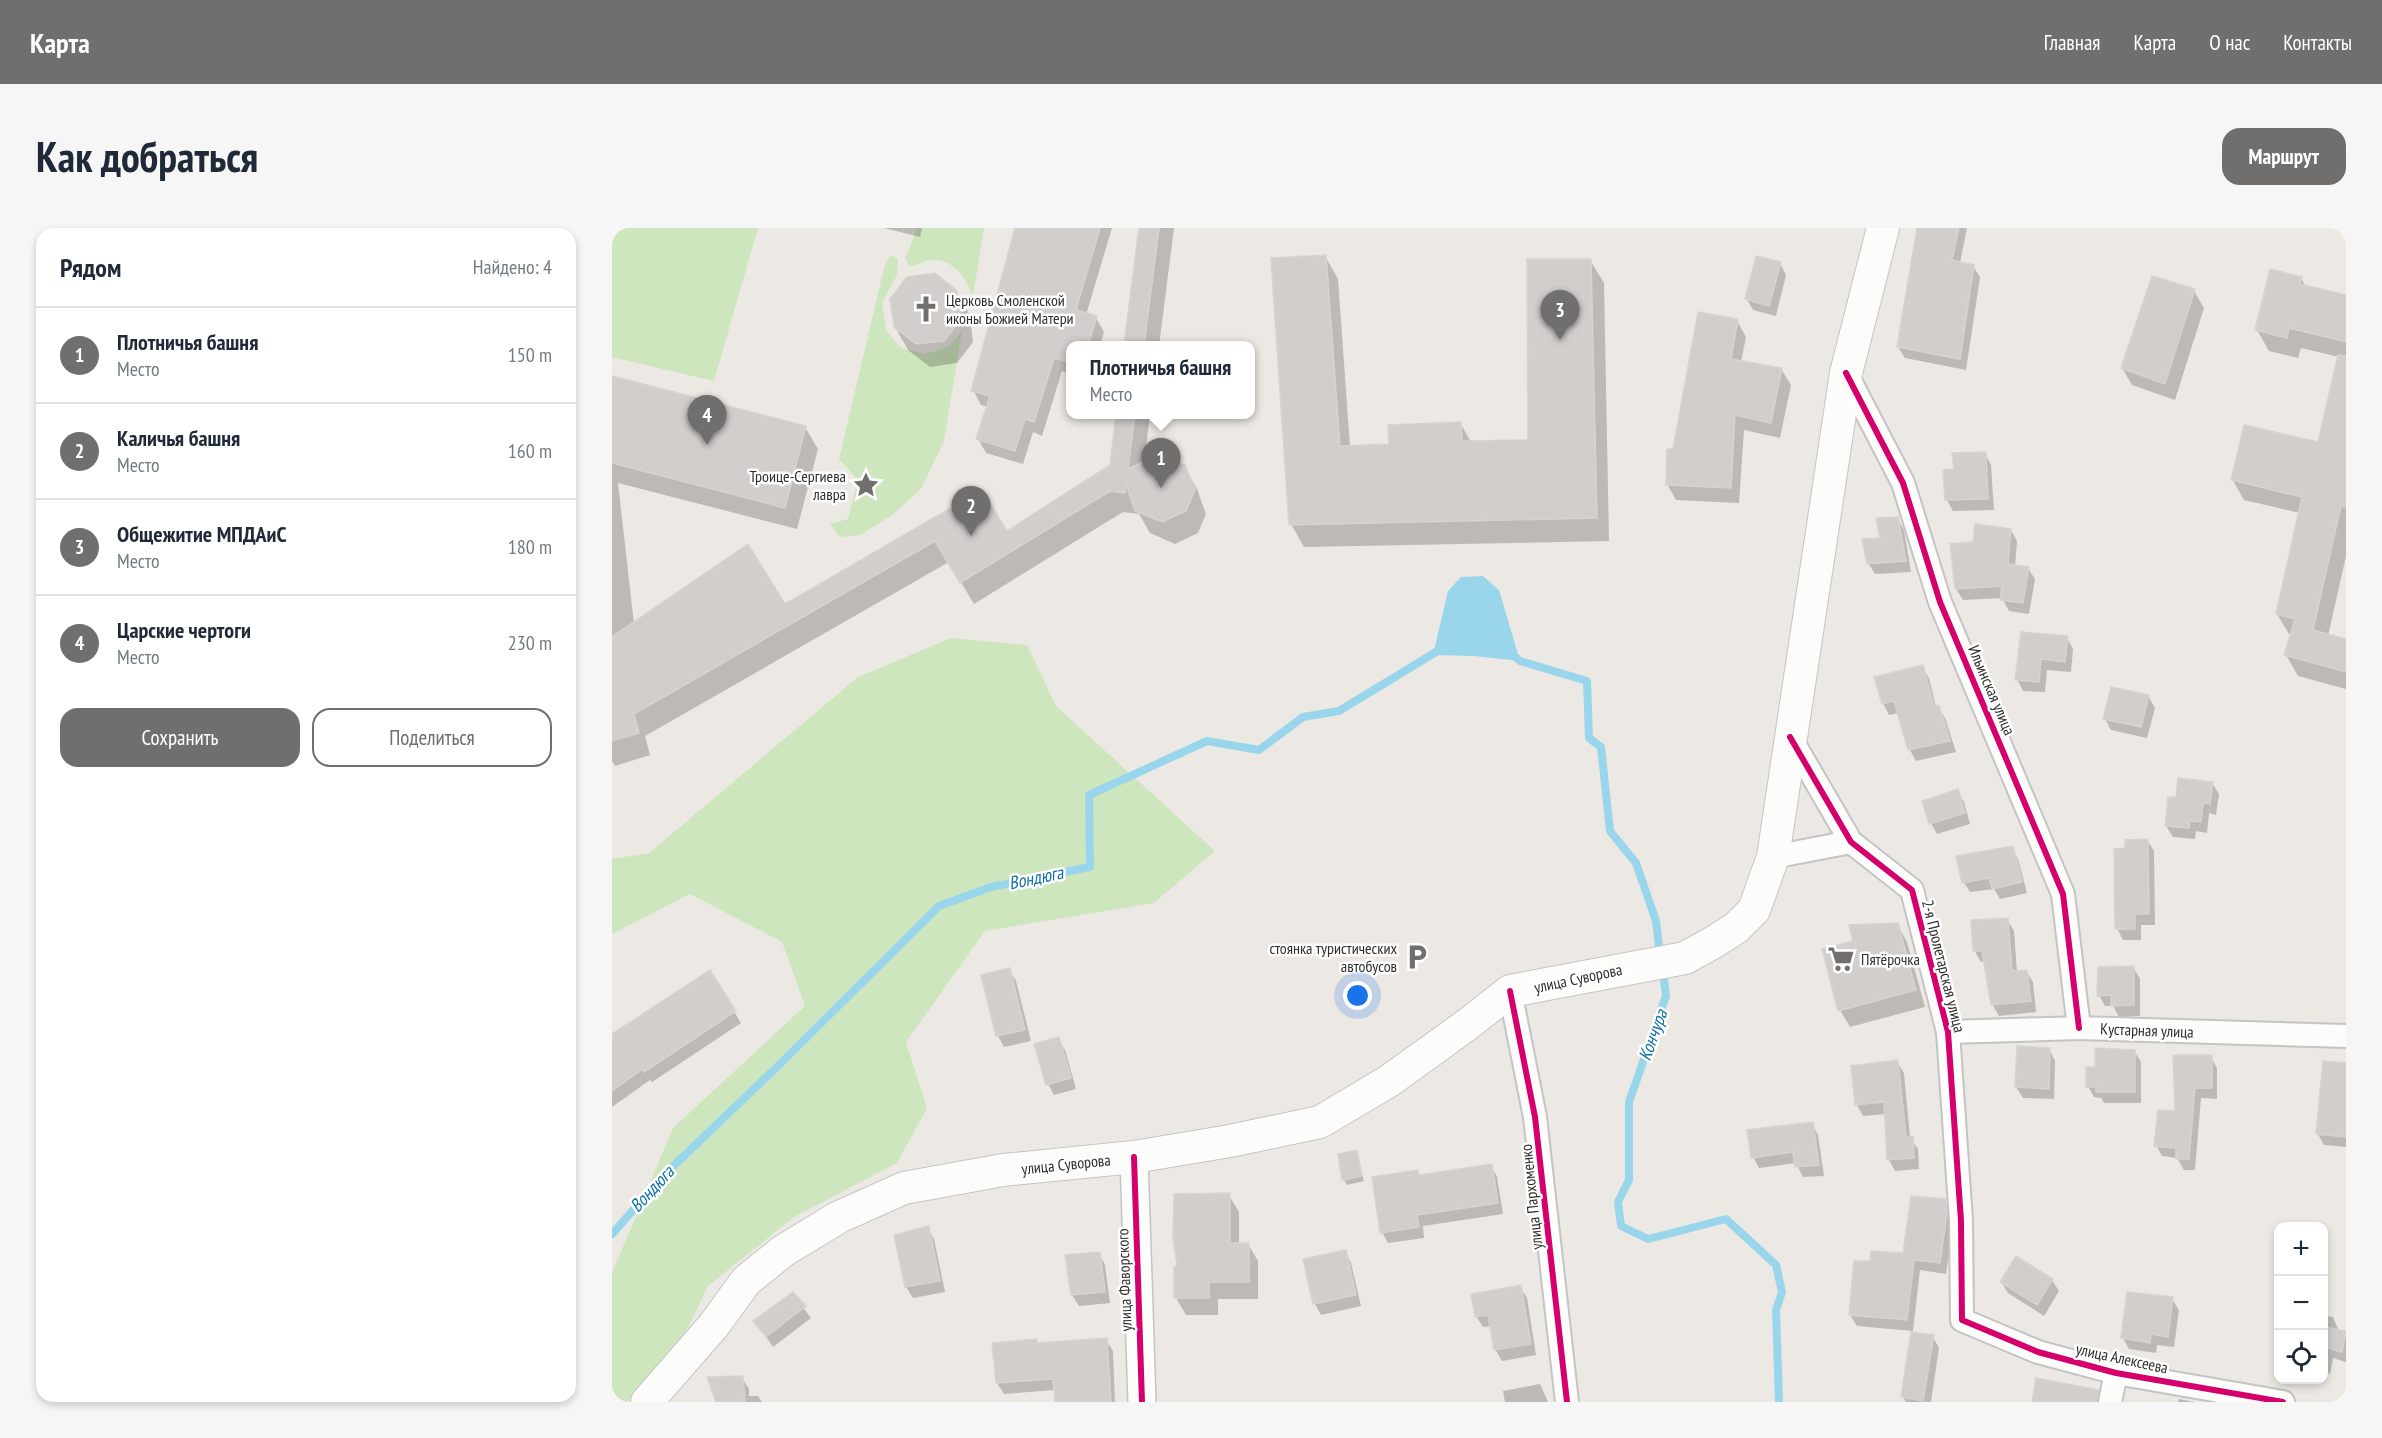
<!DOCTYPE html>
<html lang="ru">
<meta charset="utf-8">
<style>
:root{--surface:#fff;--page:#f6f6f7;--text:#1f2937;--muted:#747a83;--line:#e0e1e3;--accent:#706f6e}
body{margin:0;font-family:"PT Sans Narrow",sans-serif;background:var(--page);color:var(--text)}
.controls{position:absolute;right:18px;bottom:18px;display:grid;overflow:hidden;border-radius:12px;box-shadow:0 3px 9px #0003}
.controls button{width:54px;height:54px;display:grid;place-items:center;padding:0;border:0;border-bottom:2px solid var(--line);background:var(--surface);color:var(--text);font:30px sans-serif}
.you{position:absolute;left:746px;top:768px;width:21px;height:21px;margin:-15px;border:4px solid #fff;border-radius:50%;background:#1a73e8;box-shadow:0 0 0 9px #1a73e833}
.badge{display:grid;place-items:center;width:39px;height:39px;border-radius:50%;background:var(--accent);color:#fff;font-size:20px;font-weight:700}
.pin{position:absolute;translate:-50% -50px;filter:drop-shadow(0 2px 3px #0008)}
.pin::after{content:'';position:absolute;top:32px;width:21px;height:18px;background:inherit;clip-path:polygon(0 0,100% 0,50% 100%)}
.popup{position:absolute;left:454px;top:113px;width:189px;height:78px;box-sizing:border-box;display:grid;place-content:center;border-radius:12px;background:var(--surface);filter:drop-shadow(0 2px 4px #0005);font-size:20px;white-space:nowrap;color:var(--muted)}
.popup b{font-size:22px;color:var(--text)}
.popup::after{content:'';position:absolute;left:50%;top:100%;margin-left:-12px;border:12px solid transparent;border-top-color:var(--surface)}
.list{margin:0;padding:0;list-style:none}
h2{display:flex;justify-content:space-between;align-items:center;height:78px;margin:0;padding:0 24px;font-size:26px}
h2 small{font-size:20px;font-weight:400;color:var(--muted)}
.list li{display:grid;grid-template-columns:39px 1fr auto;gap:18px;align-items:center;box-sizing:border-box;height:96px;padding:0 24px;border-top:2px solid var(--line)}
.list b{display:block;font-size:22px;white-space:nowrap}
.list p{margin:0;font-size:20px;white-space:nowrap;color:var(--muted)}
.list em{font-size:20px;font-style:normal;color:var(--muted)}
.actions{display:flex;gap:12px;padding:18px 24px}
.actions a{flex:1;padding:14px 0;border:2px solid var(--accent);border-radius:18px;text-align:center;font-size:21px;color:var(--accent)}
.actions .main{background:var(--accent);color:#fff}
.icon{flex:none;width:33px;height:33px;fill:none;stroke:currentColor;stroke-width:2;stroke-linecap:round;stroke-linejoin:round}
.map{position:relative;flex:none;width:1734px;height:1174px;overflow:hidden;border-radius:18px}
header{display:flex;align-items:center;gap:36px;box-sizing:border-box;height:84px;padding:0 30px;background:var(--accent);color:#fff}
header strong{font-size:28px}
nav{display:flex;gap:33px;margin-inline-start:auto;font-size:21px}
.intro{display:flex;align-items:center;justify-content:space-between;box-sizing:border-box;height:144px;padding:0 36px}
h1{margin:0;font-size:42px}
.button{padding:15px 27px;border-radius:18px;background:var(--accent);color:#fff;font-size:21px;font-weight:700}
main{display:flex;gap:36px;padding:0 36px}
aside{flex:1;background:var(--surface);border-radius:18px;box-shadow:0 3px 9px #0003}
.map>svg:first-child{display:block}
.green{fill:#cee6be}
.water{fill:#99d6ec}
.shadow{fill:#0003}
.lines{fill:none;stroke-linecap:round;stroke-linejoin:round}
.stream{stroke:#99d6ec;stroke-width:8}
.building{fill:#d1cecb;stroke:#d7d4d0;stroke-width:1.5}
.minor-casing{stroke:#c5c4c5;stroke-width:26}
.tertiary-casing{stroke:#c5c4c5;stroke-width:30}
.secondary-casing{stroke:#c5c4c5;stroke-width:34}
.minor{stroke:#fcfcfb;stroke-width:22}
.tertiary{stroke:#fcfcfb;stroke-width:27}
.secondary{stroke:#fcfcfb;stroke-width:32}
.cycleway-casing{stroke:#fff;stroke-width:10}
.cycleway{stroke:#d6006c;stroke-width:6}
.labels{text-anchor:middle;stroke-width:5;stroke-linejoin:round;paint-order:stroke}
.poi-label{font-size:16px;fill:#2e2e2e;stroke:#fff;text-anchor:start}
.street-label{font-size:16px;fill:#2e2e2e;stroke:#fff}
.water-label{font-size:18px;font-style:italic;fill:#0d6fa3;stroke:#fff}
</style>
<header>
<strong>Карта</strong>
<nav><a>Главная</a><a>Карта</a><a>О нас</a><a>Контакты</a></nav>
</header>
<div class="intro"><h1>Как добраться</h1><a class="button">Маршрут</a></div>
<main>
<aside>
<h2>Рядом<small>Найдено: 4</small></h2>
<ul class="list">
<li><span class="badge">1</span><div><b>Плотничья башня</b><p>Место</p></div><em>150 m</em></li>
<li><span class="badge">2</span><div><b>Каличья башня</b><p>Место</p></div><em>160 m</em></li>
<li><span class="badge">3</span><div><b>Общежитие МПДАиС</b><p>Место</p></div><em>180 m</em></li>
<li><span class="badge">4</span><div><b>Царские чертоги</b><p>Место</p></div><em>230 m</em></li>
</ul>
<div class="actions"><a class="main">Сохранить</a><a>Поделиться</a></div>
</aside>
<div class="map">
<svg width="1734" height="1174" viewBox="0 0 1734 1174">
<rect width="100%" height="100%" fill="#ece8e4"/>
<g class="green">
<polygon points="0,0 146,0 102,153 0,129"/>
<path d="M305,0H372L361,68C353,50 343,32 321,32C314,32 305,37 298,39L293,31Z"/>
<polygon points="278,27 286,31 285,47 270,75 274,102 289,120 312,126 337,119 350,103 332,213 309,261 280,287 248,307 227,309 218,296 236,291 246,252 227,231 272,40"/>
<polygon points="339,410 415,417 444,478 603,623 542,675 373,703 294,814 315,880 285,935 182,989 96,1058 77,1098 39,1153 15,1174 0,1174 0,1045 61,900 193,778 170,714 78,666 0,706 0,631 37,625 246,449"/>
</g>
<polygon class="water" points="871,348 887,362 908,433 862,428 821,427 836,363 849,349"/>
<g class="shadow">
<polygon points="272,0 310,0 308,9"/>
<polygon points="405,0 500,0 474,87 484,90 492,104 488,118 459,118 459,146 450,143 430,208 421,204 411,236 374,225 366,211 376,179 369,177 361,162"/>
<polygon points="528,0 562,0 547,118 514,118"/>
<polygon points="1308,0 1355,0 1348,35 1361,38 1368,49 1354,142 1293,130 1286,119"/>
<polygon points="713,28 726,51 738,219 778,218 848,195 859,214 918,213 978,32 992,55 997,313 692,319 679,296"/>
<polygon points="1168,35 1174,47 1164,88 1141,82 1134,70"/>
<polygon points="1689,50 1694,59 1734,69 1734,328 1716,408 1734,413 1734,461 1686,448 1674,427 1680,407 1677,406 1665,386 1688,285 1632,272 1620,251 1707,216 1727,129 1689,120 1686,130 1657,123 1645,102"/>
<polygon points="1582,63 1592,80 1563,172 1520,157 1510,140"/>
<polygon points="344,64 358,87 361,114 345,135 318,139 296,122 283,99"/>
<polygon points="1125,93 1134,109 1129,134 1169,141 1179,157 1168,210 1132,202 1127,275 1064,272 1055,256 1062,223"/>
<polygon points="0,149 193,199 206,221 185,301 6,255 22,396 172,378 370,264 394,305 500,238 506,186 538,186 532,236 572,238 585,261 594,286 586,305 563,316 538,305 527,286 511,284 362,376 337,334 33,508 38,527 3,538 0,533"/>
<polygon points="1373,225 1379,237 1382,282 1341,283 1335,272 1344,242"/>
<polygon points="1285,290 1292,302 1299,344 1263,346 1256,335 1270,311"/>
<polygon points="1399,302 1405,313 1403,339 1416,340 1423,351 1417,386 1397,383 1390,370 1351,372 1344,361 1362,315"/>
<polygon points="1410,405 1455,410 1461,421 1459,444 1435,442 1433,464 1411,463 1405,451"/>
<polygon points="1310,439 1317,450 1324,479 1326,479 1333,490 1344,524 1304,533 1298,522 1287,485 1277,487 1271,475"/>
<polygon points="1536,468 1543,480 1535,510 1499,502 1493,491"/>
<polygon points="1600,555 1607,566 1604,587 1597,585 1595,605 1584,603 1583,611 1561,609 1554,598 1565,571"/>
<polygon points="1345,563 1352,574 1358,596 1325,606 1319,595"/>
<polygon points="1535,612 1542,623 1543,697 1529,697 1529,712 1511,712 1505,700 1515,622"/>
<polygon points="1400,620 1406,631 1415,665 1388,671 1382,661 1358,664 1351,653"/>
<polygon points="1395,691 1402,703 1405,744 1414,743 1421,754 1424,784 1387,788 1380,776 1373,733 1369,734 1362,722"/>
<polygon points="1285,696 1295,714 1313,779 1238,799 1228,782"/>
<polygon points="1521,739 1528,751 1528,788 1507,789 1501,778 1493,778 1487,767"/>
<polygon points="397,742 404,753 419,813 392,819 386,808"/>
<polygon points="98,744 129,795 40,854 38,852 0,879 0,808"/>
<polygon points="446,811 453,822 464,861 442,867 436,856"/>
<polygon points="1437,821 1443,833 1442,871 1411,870 1404,859"/>
<polygon points="1522,823 1529,834 1529,875 1492,875 1489,870 1482,869 1476,858 1484,841"/>
<polygon points="1599,829 1605,840 1605,871 1589,870 1583,942 1572,942 1565,930 1550,928 1544,917"/>
<polygon points="1285,834 1292,845 1298,910 1306,921 1307,941 1283,943 1277,932 1274,886 1251,888 1245,877"/>
<polygon points="1734,837 1734,919 1712,917 1706,906"/>
<polygon points="1200,895 1206,907 1212,948 1191,949 1184,935 1147,940 1141,929"/>
<polygon points="744,924 752,953 735,957 732,952"/>
<polygon points="879,937 885,949 891,986 811,998 812,1010 776,1015 770,1004 808,949"/>
<polygon points="617,967 627,984 627,1016 636,1016 646,1033 646,1071 606,1071 606,1087 574,1087 564,1070 566,1040"/>
<polygon points="1333,973 1340,984 1341,997 1334,1046 1308,1042 1301,1103 1245,1098 1238,1087 1259,1035 1292,1027"/>
<polygon points="316,1000 322,1011 333,1064 301,1070 294,1059 284,1008"/>
<polygon points="733,1024 739,1035 749,1078 709,1087 703,1076"/>
<polygon points="487,1025 493,1037 498,1075 467,1078 460,1067"/>
<polygon points="1440,1052 1447,1063 1432,1088 1396,1065 1389,1054"/>
<polygon points="908,1059 915,1070 924,1127 890,1133 883,1121 879,1098 871,1099 864,1088"/>
<polygon points="181,1066 199,1090 161,1119 143,1093"/>
<polygon points="1560,1071 1567,1082 1562,1119 1545,1117 1544,1125 1517,1121 1511,1110"/>
<polygon points="1712,1088 1721,1089 1727,1103 1734,1105 1734,1134 1721,1130 1718,1146 1712,1144"/>
<polygon points="1321,1109 1327,1120 1319,1174 1294,1174 1290,1168"/>
<polygon points="494,1112 501,1123 503,1174 444,1174 443,1162 392,1166 385,1155 424,1113 426,1116"/>
<polygon points="130,1150 137,1161 137,1168 146,1168 150,1174 105,1174"/>
<polygon points="928,1156 936,1174 893,1174 891,1163"/>
<polygon points="1567,1171 1583,1174 1566,1174"/>
</g>
<g class="lines">
<g class="stream">
<polyline points="901,427 908,433 975,453 977,510 989,519 998,603 1024,635 1044,693 1048,727"/>
<polyline points="1051,742 1054,768 1017,874 1017,952 1006,974 1009,998 1036,1011 1114,991 1164,1037 1170,1064 1164,1082 1167,1174"/>
<polyline points="0,1006 51,948 168,836 327,678 379,659 478,639 477,567 595,513 647,522 691,489 727,483 829,421"/>
</g>
</g>
<g class="building">
<polygon points="403,0 488,0 464,82 485,88 476,117 459,117 459,135 442,130 422,194 413,191 403,223 364,211 378,168 359,163"/>
<polygon points="527,0 547,0 532,117 512,117"/>
<polygon points="1305,0 1347,0 1340,32 1362,37 1348,131 1285,119"/>
<polygon points="714,27 728,218 777,216 776,197 849,194 850,213 916,212 915,31 979,31 985,290 677,297 659,30"/>
<polygon points="1144,28 1169,34 1157,78 1133,71"/>
<polygon points="1658,41 1690,49 1688,56 1734,67 1734,114 1677,100 1675,110 1643,102"/>
<polygon points="323,45 345,63 349,91 332,113 304,116 282,99 278,71 295,49"/>
<polygon points="1540,48 1583,61 1553,156 1509,140"/>
<polygon points="1086,84 1126,91 1119,131 1170,140 1159,195 1123,187 1119,260 1054,257 1055,221 1061,221"/>
<polygon points="1726,127 1734,128 1734,279 1729,278 1701,402 1734,411 1734,444 1672,427 1683,391 1664,386 1690,269 1619,252 1632,197 1706,214"/>
<polygon points="0,148 194,198 173,280 0,235"/>
<polygon points="504,186 523,186 516,241 548,226 573,237 583,262 574,283 550,294 523,283 514,256 513,265 498,263 348,355 323,313 22,486 27,505 0,513 0,409 136,316 173,376 370,262 395,303 498,237"/>
<polygon points="1374,224 1376,271 1333,272 1331,242 1342,241 1340,225"/>
<polygon points="1286,289 1294,333 1255,336 1250,311 1268,310 1264,290"/>
<polygon points="1363,296 1399,301 1396,336 1417,339 1411,375 1388,372 1390,358 1343,361 1338,316 1361,314"/>
<polygon points="1409,404 1456,408 1453,434 1429,431 1427,454 1403,452"/>
<polygon points="1311,437 1322,478 1327,477 1338,513 1296,522 1282,473 1270,476 1262,449"/>
<polygon points="1499,459 1537,467 1529,499 1491,491"/>
<polygon points="1566,550 1601,554 1598,576 1591,575 1589,594 1578,593 1577,600 1553,598 1556,569 1564,569"/>
<polygon points="1346,561 1353,585 1317,596 1310,573"/>
<polygon points="1536,611 1537,686 1523,686 1523,701 1503,701 1502,621 1513,620 1513,612"/>
<polygon points="1401,618 1410,654 1380,661 1377,650 1350,655 1344,628"/>
<polygon points="1396,690 1400,743 1415,742 1419,773 1379,777 1370,723 1361,723 1359,692"/>
<polygon points="1286,695 1304,762 1226,783 1210,721 1241,713 1237,697"/>
<polygon points="1522,738 1522,777 1499,778 1499,767 1485,768 1486,739"/>
<polygon points="398,740 413,802 384,808 369,747"/>
<polygon points="98,742 124,783 32,844 31,841 0,863 0,806"/>
<polygon points="447,809 459,850 434,857 422,816"/>
<polygon points="1405,818 1438,820 1437,861 1403,859"/>
<polygon points="1483,820 1523,822 1523,864 1484,864 1484,859 1474,859 1474,839 1483,839"/>
<polygon points="1561,827 1600,827 1600,860 1583,860 1577,931 1564,931 1564,920 1542,918 1546,882 1563,883"/>
<polygon points="1286,832 1294,909 1301,908 1302,930 1275,932 1272,874 1243,877 1239,838"/>
<polygon points="1711,833 1734,835 1734,909 1704,906"/>
<polygon points="1201,894 1207,937 1183,939 1181,924 1139,930 1135,902"/>
<polygon points="745,922 750,948 730,952 726,926"/>
<polygon points="880,936 886,975 805,987 807,999 768,1005 760,949 806,942 807,947"/>
<polygon points="618,965 618,1015 637,1015 637,1054 597,1054 597,1070 562,1070 562,1039 565,1038 561,1010 562,966"/>
<polygon points="1299,968 1334,971 1335,985 1328,1035 1302,1032 1295,1092 1237,1087 1242,1033 1258,1033 1259,1023 1291,1025"/>
<polygon points="317,998 328,1053 293,1059 282,1007"/>
<polygon points="734,1022 744,1067 701,1076 691,1031"/>
<polygon points="488,1024 493,1064 459,1067 453,1027"/>
<polygon points="1404,1028 1441,1051 1425,1077 1388,1054"/>
<polygon points="909,1057 919,1116 882,1122 876,1087 863,1089 859,1066"/>
<polygon points="181,1064 194,1078 154,1109 141,1093"/>
<polygon points="1515,1064 1561,1069 1556,1109 1539,1106 1538,1115 1509,1110"/>
<polygon points="1712,1099 1734,1103 1730,1124 1712,1119"/>
<polygon points="1299,1104 1322,1107 1311,1173 1289,1169"/>
<polygon points="495,1110 499,1174 443,1174 441,1151 384,1155 380,1115 425,1111 425,1115"/>
<polygon points="131,1148 133,1174 104,1174 95,1149"/>
<polygon points="1424,1150 1487,1162 1485,1174 1420,1174"/>
</g>
<g class="lines">
<g class="minor-casing">
<g id="minor">
<polyline points="1234,145 1291,255 1328,374 1451,666 1467,800"/>
<polyline points="1178,509 1239,614 1300,662 1336,804 1349,993 1350,1092 1426,1124 1504,1145 1671,1174"/>
<polyline points="1161,629 1239,614"/>
<polyline points="898,763 923,889 955,1174"/>
<polyline points="1336,804 1467,800 1734,808"/>
<polyline points="1498,1174 1504,1145"/>
</g>
</g>
<g class="tertiary-casing">
<polyline id="tertiary" points="522,929 530,1174"/>
</g>
<g class="secondary-casing">
<polyline id="secondary" points="35,1174 102,1097 134,1053 171,1023 227,989 292,960 391,942 522,929 618,913 708,894 777,853 856,796 898,763 1073,730 1102,714 1124,700 1142,682 1161,629 1234,145 1271,0"/>
</g>
<use href="#minor" class="minor"/>
<use href="#tertiary" class="tertiary"/>
<use href="#secondary" class="secondary"/>
<g class="cycleway-casing">
<g id="cycleway">
<polyline points="1234,145 1291,255 1328,374 1451,666 1467,800"/>
<polyline points="1178,509 1239,614 1300,662 1336,804 1349,993 1350,1092 1426,1124 1504,1145 1671,1174"/>
<polyline points="898,763 923,889 955,1174"/>
<polyline points="522,929 530,1174"/>
</g>
</g>
<use href="#cycleway" class="cycleway"/>
</g>
<defs>
<g id="church-bare" transform="scale(2.07)"><path d="M-1.2-6h2.4v3.5h3.3v2.4h-3.3V6h-2.4V-.1h-3.3v-2.4h3.3Z" fill="#706f6e" stroke="#fff" stroke-width="2.5" paint-order="stroke"/></g>
<g id="sight-bare" transform="scale(2.07)"><path d="M0-6L1.8-2.2L6-1.7L2.9 1.2L3.7 5.4L0 3.3L-3.7 5.4L-2.9 1.2L-6-1.7L-1.8-2.2Z" fill="#706f6e" stroke="#fff" stroke-width="2.5" paint-order="stroke"/></g>
<g id="parking-bare" transform="scale(2.07)"><path d="M-3.5-5.5H1a3.5 3.5 0 0 1 0 7H-1V5.5H-3.5ZM-1-3.4V-.6H.8a1.4 1.4 0 0 0 0-2.8Z" fill="#706f6e" stroke="#fff" stroke-width="2.5" paint-order="stroke"/></g>
<g id="supermarket-bare" transform="scale(2.07)"><path d="M-6-5.5h2.5l.6 2H6L4.5 2H-2.5L-4.4-4H-6ZM-1.5 3.2a1.3 1.3 0 1 0 .1 0ZM3 3.2a1.3 1.3 0 1 0 .1 0Z" fill="#706f6e" stroke="#fff" stroke-width="2.5" paint-order="stroke"/></g>
</defs>
<g fill-rule="evenodd">
<use href="#church-bare" x="314" y="81"/>
<use href="#sight-bare" x="254" y="257"/>
<use href="#parking-bare" x="805" y="729"/>
<use href="#supermarket-bare" x="1229" y="731"/>
</g>
<g class="labels">
<g class="poi-label">
<text x="334" y="78">Церковь Смоленской<tspan x="334" dy="18">иконы Божией Матери</tspan></text>
<text x="234" y="254" text-anchor="end">Троице-Сергиева<tspan x="234" dy="18">лавра</tspan></text>
<text x="785" y="726" text-anchor="end">стоянка туристических<tspan x="785" dy="18">автобусов</tspan></text>
<text x="1249" y="737">Пятёрочка</text>
</g>
<g class="street-label">
<text transform="translate(1380 462) rotate(67)" y="6">Ильинская улица</text>
<text transform="translate(1332 738) rotate(76)" y="6">2-я Пролетарская улица</text>
<text transform="translate(966 750) rotate(-12)" y="6">улица Суворова</text>
<text transform="translate(1535 802) rotate(2)" y="6">Кустарная улица</text>
<text transform="translate(454 936) rotate(-6)" y="6">улица Суворова</text>
<text transform="translate(919 969) rotate(-96)" y="6">улица Пархоменко</text>
<text transform="translate(512 1052) rotate(-92)" y="6">улица Фаворского</text>
<text transform="translate(1510 1130) rotate(12)" y="6">улица Алексеева</text>
</g>
<g class="water-label">
<text transform="translate(424 650) rotate(-12)" y="6">Вондюга</text>
<text transform="translate(1041 807) rotate(-70)" y="6">Кончура</text>
<text transform="translate(40 961) rotate(-47)" y="6">Вондюга</text>
</g>
</g>
</svg>
<div class="controls">
<button>+</button>
<button>−</button>
<button><svg class="icon" aria-label="locate" viewBox="0 0 24 24"><circle cx="12" cy="12" r="6"/><path d="M12 2v4M12 18v4M2 12h4M18 12h4"/></svg></button>
</div>
<div class="you"></div>
<div class="pin badge" style="left:549px;top:260px">1</div>
<div class="popup"><b>Плотничья башня</b>Место</div>
<div class="pin badge" style="left:359px;top:308px">2</div>
<div class="pin badge" style="left:948px;top:112px">3</div>
<div class="pin badge" style="left:95px;top:217px">4</div>
</div>
</main>
